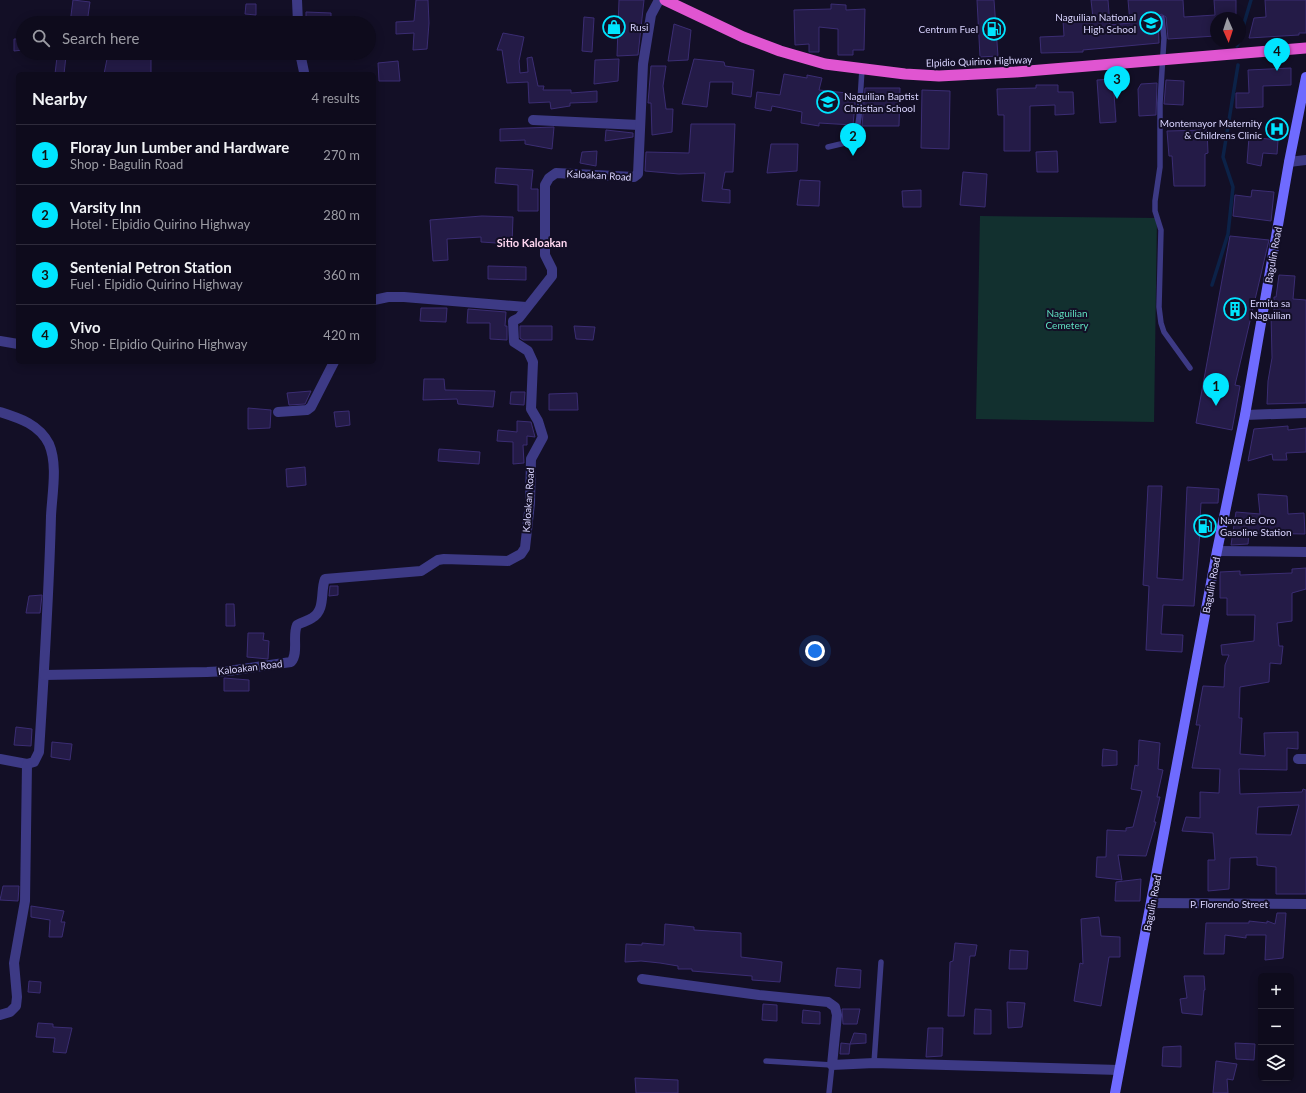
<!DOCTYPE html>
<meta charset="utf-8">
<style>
:root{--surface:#0e0b1c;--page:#171425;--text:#f1f3f6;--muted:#9b9ba3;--line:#2e2b3b;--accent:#00e5ff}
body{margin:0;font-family:Lato,sans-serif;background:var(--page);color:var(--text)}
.controls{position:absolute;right:12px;bottom:12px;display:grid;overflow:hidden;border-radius:6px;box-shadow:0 2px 10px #0003}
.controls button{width:36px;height:36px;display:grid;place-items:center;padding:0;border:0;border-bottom:1px solid var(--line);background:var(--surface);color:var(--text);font:20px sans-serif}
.compass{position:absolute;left:1210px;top:12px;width:36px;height:36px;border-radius:50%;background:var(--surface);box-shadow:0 2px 10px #0003;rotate:177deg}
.you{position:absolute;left:815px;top:651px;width:14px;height:14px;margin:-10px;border:3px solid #fff;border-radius:50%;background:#1a73e8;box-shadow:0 0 0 6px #1a73e833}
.badge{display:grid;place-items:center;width:26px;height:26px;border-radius:50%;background:var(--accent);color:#111;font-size:13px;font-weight:700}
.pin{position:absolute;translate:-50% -33px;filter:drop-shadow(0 1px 2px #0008)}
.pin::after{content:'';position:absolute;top:21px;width:14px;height:12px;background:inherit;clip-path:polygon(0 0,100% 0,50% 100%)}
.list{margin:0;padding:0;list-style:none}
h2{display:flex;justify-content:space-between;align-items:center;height:52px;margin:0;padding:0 16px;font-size:17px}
h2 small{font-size:13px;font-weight:400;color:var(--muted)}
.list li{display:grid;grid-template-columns:26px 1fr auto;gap:12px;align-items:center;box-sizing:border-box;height:60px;padding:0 16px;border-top:1px solid var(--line)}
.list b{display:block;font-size:15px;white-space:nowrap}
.list p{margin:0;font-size:13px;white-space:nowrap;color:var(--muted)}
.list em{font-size:13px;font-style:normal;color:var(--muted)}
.icon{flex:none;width:22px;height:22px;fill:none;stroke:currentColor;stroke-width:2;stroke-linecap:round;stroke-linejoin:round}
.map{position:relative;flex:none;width:1306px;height:1093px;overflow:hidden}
.search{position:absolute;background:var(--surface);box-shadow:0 2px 10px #0003;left:16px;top:16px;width:360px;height:44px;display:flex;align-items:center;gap:10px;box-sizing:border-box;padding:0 14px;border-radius:22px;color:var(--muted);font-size:15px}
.panel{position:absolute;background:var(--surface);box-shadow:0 2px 10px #0003;left:16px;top:72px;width:360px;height:292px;border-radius:6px}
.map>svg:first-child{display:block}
.green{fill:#12302f}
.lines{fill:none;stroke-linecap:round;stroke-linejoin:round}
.stream{stroke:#0c2248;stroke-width:3.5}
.building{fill:#241b47;stroke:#3b2d73;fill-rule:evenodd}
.service{stroke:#3d3a85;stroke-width:5.5}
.minor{stroke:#3d3a85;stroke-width:10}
.secondary{stroke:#6f6bff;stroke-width:10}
.trunk{stroke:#e055d1;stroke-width:11}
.labels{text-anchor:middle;stroke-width:4;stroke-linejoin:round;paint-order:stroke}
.poi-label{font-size:10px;fill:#d9d4ff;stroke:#130f26;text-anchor:start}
.street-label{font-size:10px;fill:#d9d4ff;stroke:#130f26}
.park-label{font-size:10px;fill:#5fe0c0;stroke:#130f26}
.neighbourhood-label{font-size:11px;font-weight:bold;fill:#ffd6f0;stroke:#130f26}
</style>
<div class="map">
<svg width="1306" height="1093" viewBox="0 0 1306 1093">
<rect width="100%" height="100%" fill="#130f26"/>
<polygon class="green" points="980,216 1157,218 1154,422 976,419"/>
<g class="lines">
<g class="stream">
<polyline points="1240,37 1251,0"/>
<polyline points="1237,46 1239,42"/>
<polyline points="1212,285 1228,234 1233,187 1223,157 1238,65"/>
</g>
</g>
<g class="building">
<polygon points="73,0 90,2 87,23 70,23"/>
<polygon points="416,0 428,0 429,23 427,49 413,50 414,33 396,34 396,22 414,21"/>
<polygon points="619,0 644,0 638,55 617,56"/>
<polygon points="977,0 994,0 998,56 980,57"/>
<polygon points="1091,0 1108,0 1110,25 1130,23 1128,0 1183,0 1184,17 1215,15 1214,0 1236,0 1236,17 1216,18 1216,36 1168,39 1166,17 1161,14 1158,18 1159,43 1083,50 1083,52 1041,53 1040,37 1064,36 1063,20 1093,18"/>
<polygon points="1265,0 1306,0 1306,33 1299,33 1299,35 1249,38 1254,18 1266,17"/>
<polygon points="246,4 256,4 256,15 245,14"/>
<polygon points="831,4 846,5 846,10 865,9 864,50 853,50 853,55 838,55 838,29 819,27 819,52 809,52 809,44 795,45 794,10 831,9"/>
<polygon points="306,12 331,13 331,23 306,23"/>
<polygon points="584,17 594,18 592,52 582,51"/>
<polygon points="674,24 691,30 688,60 668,61"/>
<polygon points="503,33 524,37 519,61 520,73 528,72 527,58 532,57 538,86 544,86 543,90 571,90 571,93 597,91 597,102 570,103 570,106 551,109 550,102 529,103 528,82 507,83 502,50 497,50"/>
<polygon points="14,39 23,39 23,50 14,51"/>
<polygon points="140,53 151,53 151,74 104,74 108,54 140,58"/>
<polygon points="66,56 64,74 55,74 57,57"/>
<polygon points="619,59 618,81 594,84 595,60"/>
<polygon points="694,59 724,62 725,66 754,70 751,97 732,94 733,82 710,82 707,107 682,104"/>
<polygon points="398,61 400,81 379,81 378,63"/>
<polygon points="651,66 666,66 663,86 666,109 673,109 672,132 652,135 651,103 648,103"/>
<polygon points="1291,68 1291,85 1263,86 1263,107 1236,108 1236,93 1249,93 1248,70"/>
<polygon points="784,74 807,78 807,75 822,78 819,90 856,94 853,125 819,123 819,126 801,123 802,112 772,106 771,111 755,108 757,92 780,95"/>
<polygon points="1113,79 1116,122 1100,123 1097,80"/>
<polygon points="1166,80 1184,81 1183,105 1164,104"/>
<polygon points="1157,83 1156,115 1139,116 1138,89 1141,84"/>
<polygon points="1036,85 1058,85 1058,92 1073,92 1074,114 1055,115 1055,105 1030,106 1030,151 1004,151 1004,115 998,115 997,89 1036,88"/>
<polygon points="865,88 900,88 899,126 862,126"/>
<polygon points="922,90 950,91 949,149 921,148"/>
<polygon points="691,124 735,124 733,172 725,172 722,189 730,190 730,203 702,201 705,173 679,174 645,171 646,152 689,153"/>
<polygon points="554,127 552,149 525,144 525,140 500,141 500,129"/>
<polygon points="606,130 633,133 633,137 605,141"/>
<polygon points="1207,130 1208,153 1205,154 1205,186 1174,186 1172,156 1169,156 1167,131"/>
<polygon points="1249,137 1278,140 1277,154 1263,153 1261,166 1247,163"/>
<polygon points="771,144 798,144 797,171 767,173"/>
<polygon points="597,151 596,166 580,163 582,152"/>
<polygon points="1057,151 1058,172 1037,172 1036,152"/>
<polygon points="496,168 533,170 531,189 538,189 538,211 518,211 518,185 495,183"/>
<polygon points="963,172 987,174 985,207 960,205"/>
<polygon points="800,180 820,181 819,206 797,205"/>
<polygon points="921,190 921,207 903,207 902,191"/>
<polygon points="1252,190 1274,192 1271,221 1233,216 1235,195 1251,197"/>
<polygon points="482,216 513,217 512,244 481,242 481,237 447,239 448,260 433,261 430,220"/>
<polygon points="1230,236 1269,240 1235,385 1240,386 1232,430 1196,423"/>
<polygon points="488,266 526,267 526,280 488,279"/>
<polygon points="1279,275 1295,276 1293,299 1306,300 1306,403 1267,404 1268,381 1272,358 1271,313 1274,313 1274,297 1276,297"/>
<polygon points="421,308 447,308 446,322 420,321"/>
<polygon points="468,309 506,312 505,326 507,326 507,340 490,339 490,323 467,323"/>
<polygon points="520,326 552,326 552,340 523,340 520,338"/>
<polygon points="574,326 595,327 593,340 576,339"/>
<polygon points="424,379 444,379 445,390 495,391 493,407 458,404 457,399 423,400"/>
<polygon points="311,391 305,404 289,405 287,393"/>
<polygon points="511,392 525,392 524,405 510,404"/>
<polygon points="577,393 578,410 549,410 549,394"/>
<polygon points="248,408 271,410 270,428 248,429"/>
<polygon points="349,411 350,425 336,427 334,412"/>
<polygon points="517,421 531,422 535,437 527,436 527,445 523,445 524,463 513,464 513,442 497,441 498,430 517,432"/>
<polygon points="1288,426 1288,430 1306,428 1306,452 1286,453 1287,460 1273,460 1272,454 1248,461 1254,429"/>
<polygon points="439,449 480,452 479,464 438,461"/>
<polygon points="305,467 306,485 287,487 286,469"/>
<polygon points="1148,486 1162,486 1157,578 1183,580 1187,487 1219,489 1218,503 1201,503 1200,520 1211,521 1211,531 1200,531 1194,606 1163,605 1161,634 1183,635 1182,652 1146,650 1149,586 1143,585"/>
<polygon points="1258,494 1287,496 1288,514 1304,513 1305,534 1249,533 1248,544 1231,545 1236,512 1260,514"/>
<path d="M1306,568V589L1292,593V621L1277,623L1279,646H1283L1281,664L1270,663L1269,682L1240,687L1239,718H1242L1240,754L1265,756L1264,733L1298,732V749L1287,748V770L1239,769L1240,794L1302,792L1303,789L1306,790V894H1276V867L1257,865V857L1230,858L1229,889L1208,891V860H1215L1213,833L1182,831L1186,817L1200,818V792L1219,793L1220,769L1192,768L1200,725H1196L1203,686L1224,687L1225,665L1229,655H1222L1221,645L1254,641L1255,615H1227V598H1220V572L1240,571V575L1292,573V569ZM1299,805L1291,835L1256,834L1258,807Z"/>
<polygon points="330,586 338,586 338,595 329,596"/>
<polygon points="42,595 40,613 26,613 29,596"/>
<polygon points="226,604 234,604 235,626 226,626"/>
<polygon points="248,633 264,633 263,640 269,641 268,659 247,657"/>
<polygon points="224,678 249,680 249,691 224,691"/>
<polygon points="16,727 32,729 31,746 14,745"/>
<polygon points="1139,740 1160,743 1158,769 1163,770 1157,797 1160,797 1154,822 1156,822 1146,856 1118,855 1122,880 1096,877 1097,857 1106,857 1107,830 1126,831 1126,828 1133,827 1142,791 1131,789 1135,765 1138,766"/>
<polygon points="52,742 72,744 70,760 51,757"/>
<polygon points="1103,749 1117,751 1117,765 1102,766"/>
<polygon points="1141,879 1140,901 1115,901 1116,882"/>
<polygon points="3,886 19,886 18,901 0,900"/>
<polygon points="31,906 64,911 61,922 65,922 62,937 49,937 50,920 31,917"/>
<polygon points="1277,913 1286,913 1283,958 1265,960 1266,935 1246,935 1246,938 1225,935 1224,954 1204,954 1206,923 1249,923 1249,921 1267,923 1267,921 1275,924"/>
<polygon points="1099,917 1101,936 1120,937 1120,957 1109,957 1101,1006 1074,1001 1080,963 1083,964 1081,919"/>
<polygon points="665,924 694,927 694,930 741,933 741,957 782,962 780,982 752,980 752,976 692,971 692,969 678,969 678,966 660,963 641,961 625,962 626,944 642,945 642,943 664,945"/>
<polygon points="955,943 977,945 975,956 970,956 964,1016 948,1016 950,962 953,961"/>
<polygon points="1010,950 1028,951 1027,969 1009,969"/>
<polygon points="837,968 861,970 860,988 835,986"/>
<polygon points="1184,976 1204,976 1205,990 1204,990 1202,1015 1182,1013 1180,999 1187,998"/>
<polygon points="29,981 41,982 40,993 28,992"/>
<polygon points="1007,1002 1025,1003 1022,1027 1008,1028"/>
<polygon points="763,1004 777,1005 777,1021 762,1020"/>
<polygon points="842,1009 860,1009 857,1024 843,1024"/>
<polygon points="975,1009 991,1010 991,1034 974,1034"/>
<polygon points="803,1010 820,1012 820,1024 802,1023"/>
<polygon points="38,1023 53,1024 53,1027 72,1028 66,1053 53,1052 55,1038 36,1037"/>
<polygon points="928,1028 943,1028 942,1056 926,1057"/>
<polygon points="854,1033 866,1034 866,1043 850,1044"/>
<polygon points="841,1043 850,1044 849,1054 840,1054"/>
<polygon points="1235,1043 1255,1044 1254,1060 1236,1059"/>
<polygon points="1181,1046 1181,1067 1162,1066 1163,1047"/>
<polygon points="1216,1061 1237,1064 1233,1080 1227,1079 1228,1093 1213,1093"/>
<polygon points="635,1078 678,1080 678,1093 636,1093"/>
</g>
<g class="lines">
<g class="service">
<polyline points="1162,18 1164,38 1160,103 1160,167 1155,201 1155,211 1161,230 1159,307 1161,323 1164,332 1190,368"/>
<polyline points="828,147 849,142 856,136 859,117 862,69"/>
<polyline points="766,1061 832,1065 829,1093"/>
<polyline points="874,1063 881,962"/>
</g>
<g class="minor">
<polyline points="297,0 298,23"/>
<polyline points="300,53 304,72"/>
<polyline points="533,120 639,125"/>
<polyline points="1289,162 1306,160"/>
<polyline points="374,300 388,297 404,297 526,307"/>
<polyline points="0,341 18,344"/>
<path d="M0,412C19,418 39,424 49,444C58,465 52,494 51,516C49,595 44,673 39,752L34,762L27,764L0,759"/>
<polyline points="278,412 307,410 311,407 334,362"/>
<polyline points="1245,415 1306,413"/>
<polyline points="1217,551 1306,552"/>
<path d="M44,675L207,672L228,671L291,662C299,653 292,636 297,625C302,622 308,621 312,618C326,610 320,591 325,579L421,571L438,560L444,559L508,561L521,554L525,548L530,503L531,459L543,437L538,421L531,409L533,362L528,351L514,342L513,321L519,318L552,276V269L545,255V185L549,178L556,173L634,177L638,174L643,64L651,15L659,0"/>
<polyline points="1298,759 1306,759"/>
<polyline points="1152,903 1306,904"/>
<polyline points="642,979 759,995 828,1002 835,1007 837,1015 832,1065 874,1063 1119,1070"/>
<polyline points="0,1015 10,1012 16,1006 17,997 14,963 25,901 27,764"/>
</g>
<polyline class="secondary" points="1115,1093 1217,551 1245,415 1289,162 1306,77"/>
<polyline class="trunk" points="665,0 743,37 780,51 825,64 905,74 939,76 1015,72 1306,48"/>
</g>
<defs>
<g id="school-ring" transform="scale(1.15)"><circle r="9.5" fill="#130f26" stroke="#00e5ff" stroke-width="1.5"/><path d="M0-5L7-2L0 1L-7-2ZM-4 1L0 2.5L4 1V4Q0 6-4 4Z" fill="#00e5ff"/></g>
<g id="shop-ring" transform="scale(1.15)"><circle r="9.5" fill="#130f26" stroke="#00e5ff" stroke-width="1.5"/><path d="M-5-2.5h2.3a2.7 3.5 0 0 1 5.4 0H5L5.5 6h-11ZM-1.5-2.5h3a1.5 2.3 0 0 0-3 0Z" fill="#00e5ff"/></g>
<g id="fuel-ring" transform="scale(1.15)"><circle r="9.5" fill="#130f26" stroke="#00e5ff" stroke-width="1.5"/><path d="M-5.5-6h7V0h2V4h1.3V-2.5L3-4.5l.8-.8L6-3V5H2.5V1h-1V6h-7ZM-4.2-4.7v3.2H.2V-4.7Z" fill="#00e5ff"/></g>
<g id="hospital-ring" transform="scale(1.15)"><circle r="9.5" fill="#130f26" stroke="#00e5ff" stroke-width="1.5"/><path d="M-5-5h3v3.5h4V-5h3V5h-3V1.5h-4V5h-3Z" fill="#00e5ff"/></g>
<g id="building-ring" transform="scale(1.15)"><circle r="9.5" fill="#130f26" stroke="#00e5ff" stroke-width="1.5"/><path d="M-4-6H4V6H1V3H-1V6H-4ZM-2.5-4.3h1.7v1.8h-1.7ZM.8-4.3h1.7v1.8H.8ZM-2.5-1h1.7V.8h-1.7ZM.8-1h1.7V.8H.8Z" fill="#00e5ff"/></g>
</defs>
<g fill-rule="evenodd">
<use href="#school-ring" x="1151" y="23"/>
<use href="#shop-ring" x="614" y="27"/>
<use href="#fuel-ring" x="994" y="29"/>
<use href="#school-ring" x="828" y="102"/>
<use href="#hospital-ring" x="1277" y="129"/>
<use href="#building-ring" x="1235" y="309"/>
<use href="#fuel-ring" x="1205" y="526"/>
</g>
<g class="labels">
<g class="poi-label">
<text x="1136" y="21" text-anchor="end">Naguilian National<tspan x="1136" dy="12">High School</tspan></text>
<text x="630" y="31">Rusi</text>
<text x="978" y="33" text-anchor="end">Centrum Fuel</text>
<text x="844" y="100">Naguilian Baptist<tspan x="844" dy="12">Christian School</tspan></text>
<text x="1262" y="127" text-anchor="end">Montemayor Maternity<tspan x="1262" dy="12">&amp; Childrens Clinic</tspan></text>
<text x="1250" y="307">Ermita sa<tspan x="1250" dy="12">Naguilian</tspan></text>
<text x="1220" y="524">Nava de Oro<tspan x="1220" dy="12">Gasoline Station</tspan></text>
</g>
<g class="street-label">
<text transform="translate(979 61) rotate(-2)" y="4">Elpidio Quirino Highway</text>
<text transform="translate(599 175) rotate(3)" y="4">Kaloakan Road</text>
<text transform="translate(1273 255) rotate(-80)" y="4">Bagulin Road</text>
<text transform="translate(528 500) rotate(-86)" y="4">Kaloakan Road</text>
<text transform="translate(1211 585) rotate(-79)" y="4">Bagulin Road</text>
<text transform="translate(250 667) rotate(-7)" y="4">Kaloakan Road</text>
<text transform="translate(1152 903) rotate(-79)" y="4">Bagulin Road</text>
<text x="1229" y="908">P. Florendo Street</text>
</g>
<g class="park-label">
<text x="1067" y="317">Naguilian<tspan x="1067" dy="12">Cemetery</tspan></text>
</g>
<g class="neighbourhood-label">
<text x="532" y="247">Sitio Kaloakan</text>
</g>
</g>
</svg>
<div class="controls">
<button>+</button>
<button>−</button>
<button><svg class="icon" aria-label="layers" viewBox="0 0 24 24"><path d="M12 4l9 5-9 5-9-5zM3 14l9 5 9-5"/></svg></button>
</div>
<svg class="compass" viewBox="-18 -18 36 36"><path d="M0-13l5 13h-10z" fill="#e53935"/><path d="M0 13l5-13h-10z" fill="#9b9ba3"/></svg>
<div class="you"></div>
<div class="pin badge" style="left:1216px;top:406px">1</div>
<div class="pin badge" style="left:853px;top:156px">2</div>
<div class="pin badge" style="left:1117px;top:99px">3</div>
<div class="pin badge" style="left:1277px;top:71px">4</div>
<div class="search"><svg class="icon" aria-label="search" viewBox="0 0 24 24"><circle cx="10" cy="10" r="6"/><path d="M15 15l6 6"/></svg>Search here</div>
<section class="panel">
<h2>Nearby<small>4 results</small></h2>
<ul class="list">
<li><span class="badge">1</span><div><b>Floray Jun Lumber and Hardware</b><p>Shop · Bagulin Road</p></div><em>270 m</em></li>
<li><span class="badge">2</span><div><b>Varsity Inn</b><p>Hotel · Elpidio Quirino Highway</p></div><em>280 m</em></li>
<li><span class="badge">3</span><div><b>Sentenial Petron Station</b><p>Fuel · Elpidio Quirino Highway</p></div><em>360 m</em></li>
<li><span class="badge">4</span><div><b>Vivo</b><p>Shop · Elpidio Quirino Highway</p></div><em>420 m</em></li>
</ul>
</section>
</div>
